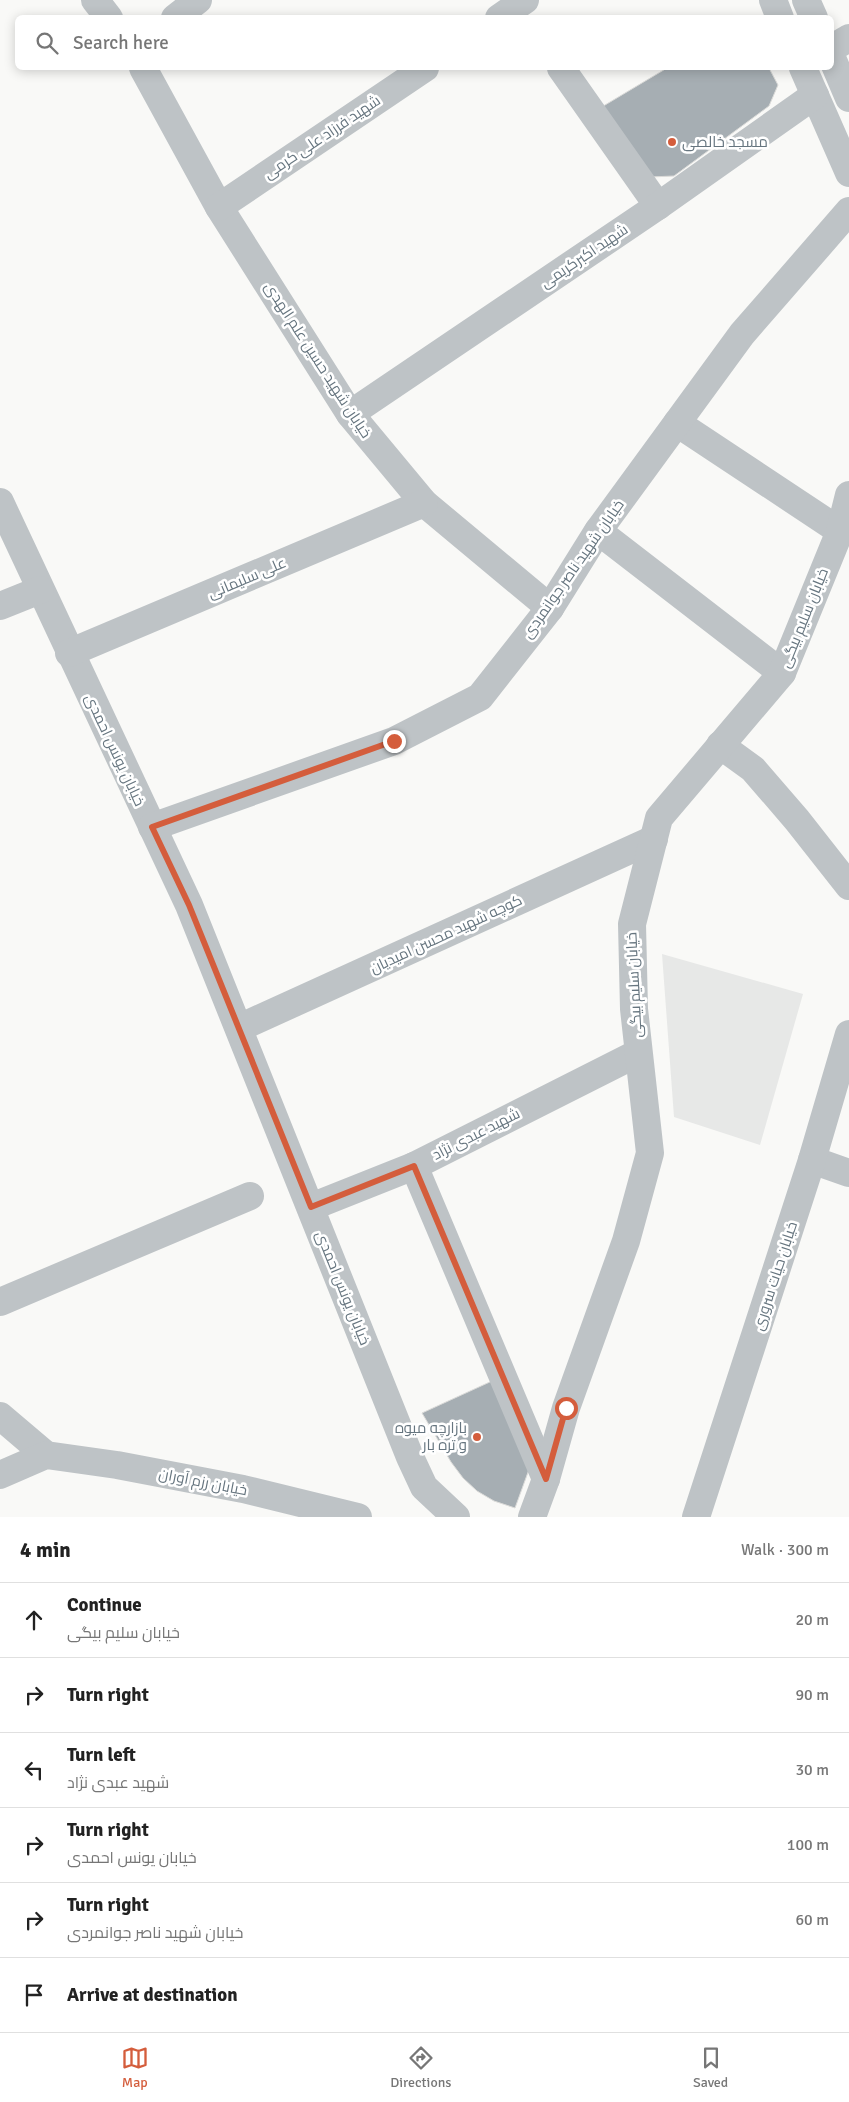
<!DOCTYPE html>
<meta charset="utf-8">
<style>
:root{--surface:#fff;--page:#f2f2f2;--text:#222;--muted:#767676;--line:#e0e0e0;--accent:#d45d3c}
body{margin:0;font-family:Signika,Cairo,sans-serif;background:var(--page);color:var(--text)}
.stop{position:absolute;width:15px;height:15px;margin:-11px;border:4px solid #d45d3c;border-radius:50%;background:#fff}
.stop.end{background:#d45d3c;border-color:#fff;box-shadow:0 1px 5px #0008}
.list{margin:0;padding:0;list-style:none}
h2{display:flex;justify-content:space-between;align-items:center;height:65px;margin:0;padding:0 20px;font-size:21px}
h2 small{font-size:16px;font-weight:400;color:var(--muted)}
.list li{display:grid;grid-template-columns:32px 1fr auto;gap:15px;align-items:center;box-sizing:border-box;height:75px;padding:0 20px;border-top:1px solid var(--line)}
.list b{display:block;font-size:19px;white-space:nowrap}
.list p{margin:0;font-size:16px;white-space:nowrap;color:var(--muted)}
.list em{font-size:16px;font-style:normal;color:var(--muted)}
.icon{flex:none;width:28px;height:28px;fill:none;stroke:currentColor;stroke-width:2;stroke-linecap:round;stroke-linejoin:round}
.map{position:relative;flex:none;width:849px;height:1517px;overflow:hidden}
.search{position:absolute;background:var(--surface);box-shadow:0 2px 12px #0003;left:15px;right:15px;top:15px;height:55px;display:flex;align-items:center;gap:12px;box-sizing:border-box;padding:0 18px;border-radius:8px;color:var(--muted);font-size:19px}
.sheet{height:515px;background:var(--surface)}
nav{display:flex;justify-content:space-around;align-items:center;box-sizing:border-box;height:70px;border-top:1px solid var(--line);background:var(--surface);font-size:14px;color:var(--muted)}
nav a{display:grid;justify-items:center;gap:2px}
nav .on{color:var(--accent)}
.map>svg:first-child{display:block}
.built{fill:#e7e8e7}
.building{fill:#a6aeb3;stroke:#dbdbd9}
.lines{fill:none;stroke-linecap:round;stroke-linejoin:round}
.minor{stroke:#bec3c6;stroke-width:28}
.route{stroke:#d45d3c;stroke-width:6}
.poi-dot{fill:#d45d3c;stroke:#fff;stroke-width:2}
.labels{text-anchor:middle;stroke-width:5;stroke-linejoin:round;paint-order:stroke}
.street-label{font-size:15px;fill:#66757f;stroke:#fff}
.poi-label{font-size:15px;fill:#66757f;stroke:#fff;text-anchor:start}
</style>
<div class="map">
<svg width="849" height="1517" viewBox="0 0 849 1517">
<rect width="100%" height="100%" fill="#f9f9f7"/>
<polygon class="built" points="662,954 803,994 760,1145 674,1117"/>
<g class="building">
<polygon points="667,68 769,68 778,85 769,106 674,176 649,177 600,108"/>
<polygon points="492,1381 531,1464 515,1508 494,1501 477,1491 463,1478 451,1462 422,1413"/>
</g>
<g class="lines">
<g class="minor">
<polyline points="95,0 109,18"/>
<polyline points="773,0 780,18"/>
<polyline points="806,0 814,18"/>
<polyline points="175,18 198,0"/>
<polyline points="499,18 525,0"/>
<polyline points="832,48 849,38"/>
<polyline points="832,58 849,98"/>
<polyline points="143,68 219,207 350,414 424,503 550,608"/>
<polyline points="561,68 658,206"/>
<polyline points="803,68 849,173"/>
<polyline points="219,207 425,68"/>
<polyline points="350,414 658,206 815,95"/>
<polyline points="677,423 840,531"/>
<polyline points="0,502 189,905 410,1457 424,1487 456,1517"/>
<polyline points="598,531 782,673"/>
<polyline points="0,606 40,590"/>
<polyline points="69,653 424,503"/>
<polyline points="720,745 753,769 797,820 849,886"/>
<polyline points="152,827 394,741 480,697 550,608 598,531 742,334 849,211"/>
<polyline points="239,1028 654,839"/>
<polyline points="812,1160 849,1173"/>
<polyline points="414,1166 546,1479"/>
<polyline points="311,1207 414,1166 638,1053"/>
<polyline points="0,1302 250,1196"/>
<polyline points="0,1416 46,1455"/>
<polyline points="0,1475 46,1455 117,1465 243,1489 358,1517"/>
<polyline points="532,1517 546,1479 566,1408 626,1241 650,1153 634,1009 632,924 659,818 782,673 840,531 849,495"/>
<polyline points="696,1517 812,1160 849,1034"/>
</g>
</g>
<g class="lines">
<polyline class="route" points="394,741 152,827 189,905 311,1207 414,1166 546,1479 566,1408"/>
</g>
<g class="poi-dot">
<circle cx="672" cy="142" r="5"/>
<circle cx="477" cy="1437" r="5"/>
</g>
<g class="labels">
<g class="street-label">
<text transform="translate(322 137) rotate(-34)" y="5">شهید فرزاد علی کرمی</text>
<text transform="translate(584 256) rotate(-34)" y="5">شهید اکبرکریمی</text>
<text transform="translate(318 360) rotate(57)" y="5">خیابان شهید حسین علم الهدی</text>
<text transform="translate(573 569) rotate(-55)" y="5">خیابان شهید ناصر جوانمردی</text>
<text transform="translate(247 578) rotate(-23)" y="5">علی سلیمانی</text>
<text transform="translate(804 618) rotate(-68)" y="5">خیابان سلیم بیگی</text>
<text transform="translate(115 750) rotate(65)" y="5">خیابان یونس احمدی</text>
<text transform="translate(446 934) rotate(-25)" y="5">کوچه شهید محسن امیدیان</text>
<text transform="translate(634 985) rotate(-93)" y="5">خیابان سلیم بیگی</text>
<text transform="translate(476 1134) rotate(-27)" y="5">شهید عبدی نژاد</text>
<text transform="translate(775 1276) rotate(-72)" y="5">خیابان حیات سروری</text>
<text transform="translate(343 1288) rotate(68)" y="5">خیابان یونس احمدی</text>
<text transform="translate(203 1482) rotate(11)" y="5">خیابان رزم آوران</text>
</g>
<g class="poi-label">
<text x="682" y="147">مسجد خالصی</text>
<text x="467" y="1433" text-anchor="end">بازارچه میوه<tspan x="467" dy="17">و تره بار</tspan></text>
</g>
</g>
</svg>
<div class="stop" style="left:566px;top:1408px"></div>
<div class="stop end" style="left:394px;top:741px"></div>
<div class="search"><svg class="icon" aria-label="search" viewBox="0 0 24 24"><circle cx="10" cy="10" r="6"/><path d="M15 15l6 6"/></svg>Search here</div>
</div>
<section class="sheet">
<h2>4 min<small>Walk · 300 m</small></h2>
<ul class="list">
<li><svg class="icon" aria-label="ahead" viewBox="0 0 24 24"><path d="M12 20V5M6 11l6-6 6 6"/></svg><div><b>Continue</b><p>خیابان سلیم بیگی</p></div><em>20 m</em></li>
<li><svg class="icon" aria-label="right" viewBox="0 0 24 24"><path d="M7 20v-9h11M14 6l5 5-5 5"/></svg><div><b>Turn right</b></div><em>90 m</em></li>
<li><svg class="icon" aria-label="left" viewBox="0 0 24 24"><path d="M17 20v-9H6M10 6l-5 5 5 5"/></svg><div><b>Turn left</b><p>شهید عبدی نژاد</p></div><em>30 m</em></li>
<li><svg class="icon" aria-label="right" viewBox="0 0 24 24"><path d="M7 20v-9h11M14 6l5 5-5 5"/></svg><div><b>Turn right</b><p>خیابان یونس احمدی</p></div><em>100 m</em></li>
<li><svg class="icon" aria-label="right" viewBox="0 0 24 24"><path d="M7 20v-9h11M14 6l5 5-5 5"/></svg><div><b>Turn right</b><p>خیابان شهید ناصر جوانمردی</p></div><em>60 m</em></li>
<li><svg class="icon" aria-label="arrive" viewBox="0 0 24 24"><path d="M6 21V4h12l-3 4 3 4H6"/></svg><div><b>Arrive at destination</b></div></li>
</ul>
</section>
<nav>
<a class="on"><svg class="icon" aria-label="map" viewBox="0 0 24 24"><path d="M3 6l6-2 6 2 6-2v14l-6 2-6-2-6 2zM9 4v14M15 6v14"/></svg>Map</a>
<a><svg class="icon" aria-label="directions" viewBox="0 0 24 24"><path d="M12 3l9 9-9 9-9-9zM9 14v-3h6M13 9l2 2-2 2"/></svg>Directions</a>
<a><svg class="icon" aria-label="saved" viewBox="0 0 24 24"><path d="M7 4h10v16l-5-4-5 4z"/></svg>Saved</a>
</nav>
